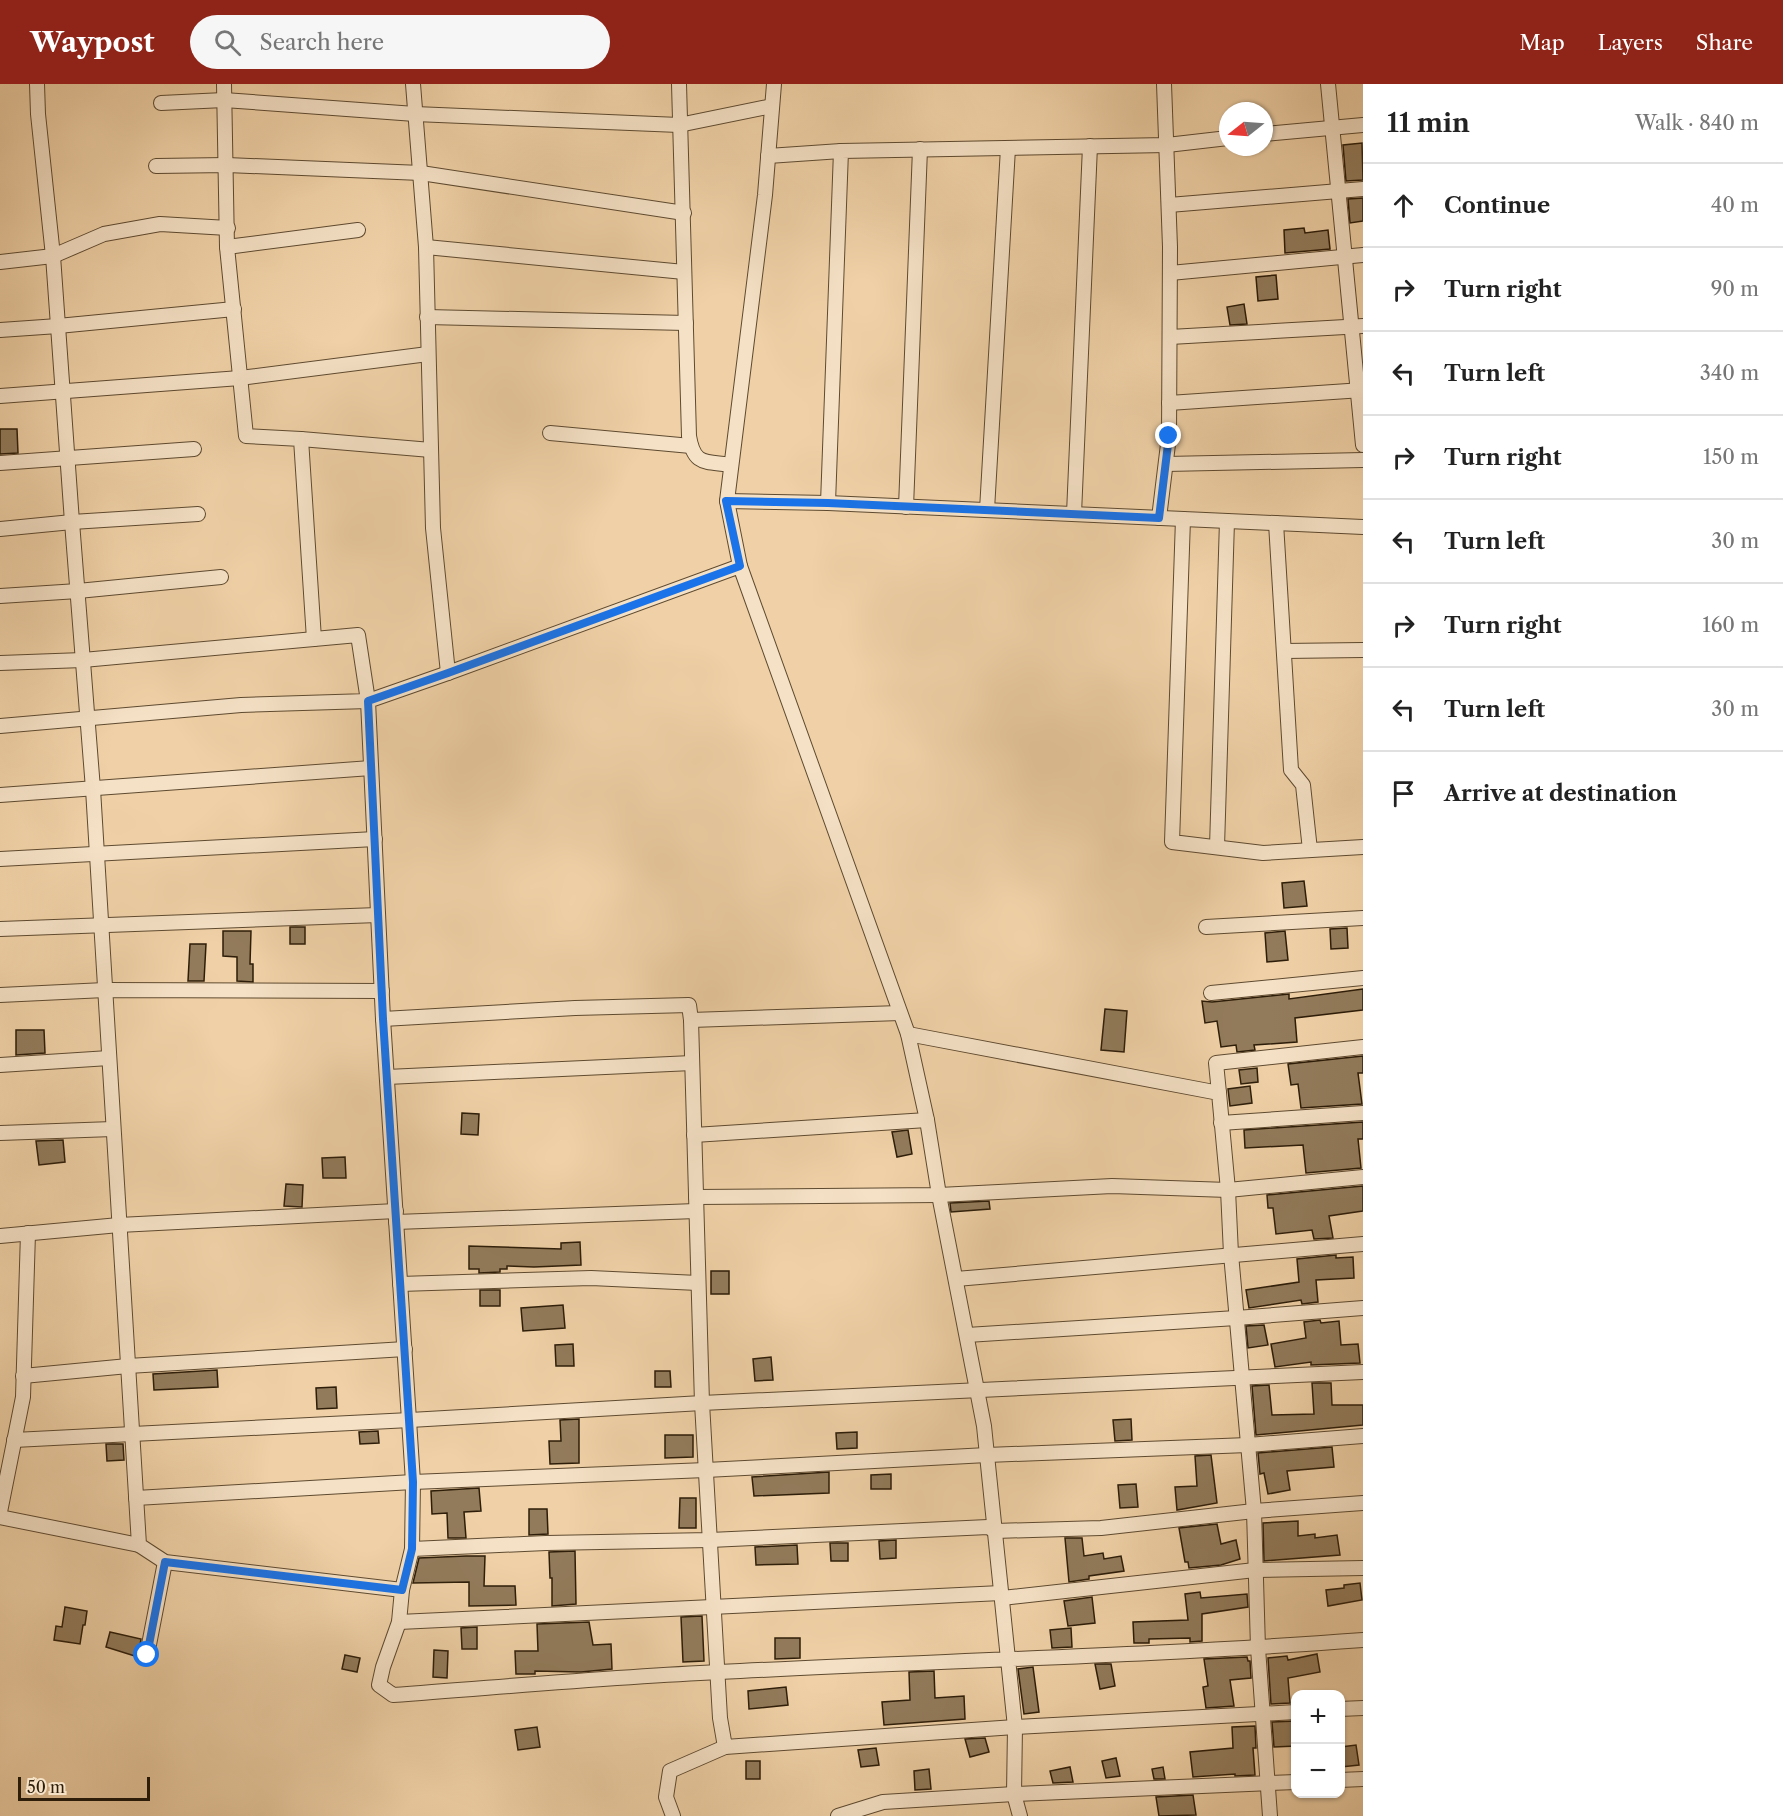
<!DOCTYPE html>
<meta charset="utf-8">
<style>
:root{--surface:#fff;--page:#f6f6f6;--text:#222;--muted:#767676;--line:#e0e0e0;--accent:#8f2418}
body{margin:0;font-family:"Libre Caslon Text",serif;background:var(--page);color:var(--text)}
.controls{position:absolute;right:18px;bottom:18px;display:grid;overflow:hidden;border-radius:12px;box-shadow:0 2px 4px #0004}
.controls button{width:54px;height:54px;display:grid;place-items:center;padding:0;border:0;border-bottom:2px solid var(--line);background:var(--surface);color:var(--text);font:30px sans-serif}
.compass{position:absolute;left:1219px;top:18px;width:54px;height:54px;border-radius:50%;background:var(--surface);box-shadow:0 2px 4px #0004;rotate:253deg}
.scale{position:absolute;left:18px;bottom:15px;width:132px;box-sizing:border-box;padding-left:6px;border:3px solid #2d1d09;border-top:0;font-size:16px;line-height:21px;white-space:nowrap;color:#2d1d09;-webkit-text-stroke:4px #f5e1c6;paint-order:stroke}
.stop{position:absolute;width:18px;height:18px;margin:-14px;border:4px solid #1a73e8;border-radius:50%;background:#fff}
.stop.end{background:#1a73e8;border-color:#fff;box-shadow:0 2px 6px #0008}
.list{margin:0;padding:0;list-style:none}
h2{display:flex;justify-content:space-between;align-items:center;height:78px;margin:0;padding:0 24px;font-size:26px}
h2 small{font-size:20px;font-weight:400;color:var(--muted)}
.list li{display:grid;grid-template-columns:39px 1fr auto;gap:18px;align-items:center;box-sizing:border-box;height:84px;padding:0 24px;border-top:2px solid var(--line)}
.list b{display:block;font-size:22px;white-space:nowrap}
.list em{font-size:20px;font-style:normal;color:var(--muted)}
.icon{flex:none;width:33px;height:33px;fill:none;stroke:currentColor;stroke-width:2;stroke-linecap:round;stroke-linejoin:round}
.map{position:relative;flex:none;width:1363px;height:1732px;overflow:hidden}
header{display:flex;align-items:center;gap:36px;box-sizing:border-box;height:84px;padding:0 30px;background:var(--accent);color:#fff}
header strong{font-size:28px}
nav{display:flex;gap:33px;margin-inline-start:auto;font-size:21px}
.search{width:420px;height:54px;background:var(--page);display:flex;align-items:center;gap:15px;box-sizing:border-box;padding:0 21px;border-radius:33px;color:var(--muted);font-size:22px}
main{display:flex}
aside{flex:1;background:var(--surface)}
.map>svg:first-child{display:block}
.building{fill:#927b5b;stroke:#2d1d09;stroke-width:1.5}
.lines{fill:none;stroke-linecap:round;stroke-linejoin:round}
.minor-casing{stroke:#5e4a30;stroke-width:16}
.minor{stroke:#f5e1c6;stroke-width:14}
.route{stroke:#1a73e8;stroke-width:8}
</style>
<header>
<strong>Waypost</strong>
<div class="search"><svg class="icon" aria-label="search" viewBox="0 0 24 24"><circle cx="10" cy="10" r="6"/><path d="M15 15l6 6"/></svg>Search here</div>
<nav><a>Map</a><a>Layers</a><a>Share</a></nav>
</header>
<main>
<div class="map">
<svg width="1363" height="1732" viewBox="0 0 1363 1732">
<rect width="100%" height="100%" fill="#f0d1a7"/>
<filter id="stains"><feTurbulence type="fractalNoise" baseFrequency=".00333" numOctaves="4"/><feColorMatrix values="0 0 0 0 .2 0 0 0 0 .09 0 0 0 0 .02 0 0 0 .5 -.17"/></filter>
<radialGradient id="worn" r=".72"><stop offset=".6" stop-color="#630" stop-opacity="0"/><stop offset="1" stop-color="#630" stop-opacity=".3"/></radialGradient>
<g class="building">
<polygon points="1362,59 1363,96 1346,97 1343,61"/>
<polygon points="1363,114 1363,137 1350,139 1348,115"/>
<polygon points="1304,144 1305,149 1328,146 1330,165 1285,169 1284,146"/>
<polygon points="1276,191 1278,215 1258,217 1256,193"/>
<polygon points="1244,220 1247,240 1230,241 1227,223"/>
<polygon points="0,345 17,345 18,369 0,370"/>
<polygon points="1304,797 1307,822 1284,824 1282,799"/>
<rect x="290" y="843" width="15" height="17"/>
<polygon points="1347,844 1348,864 1331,865 1330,845"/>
<polygon points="223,847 251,847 250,880 253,880 253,898 237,897 237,873 223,872"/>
<polygon points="1285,847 1288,876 1267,878 1265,849"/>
<polygon points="190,860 206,860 204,897 188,897"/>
<polygon points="1363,905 1363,926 1295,934 1297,958 1254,961 1255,966 1237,968 1236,961 1221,963 1217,937 1205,939 1202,917 1212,918 1289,910 1289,915"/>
<polygon points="1105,925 1127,927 1124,968 1101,966"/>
<polygon points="16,946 44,946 45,969 16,971"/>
<polygon points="1363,972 1363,989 1358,989 1362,1020 1301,1024 1298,1000 1291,1001 1288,980"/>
<polygon points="1257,984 1258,998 1241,1000 1239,986"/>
<polygon points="1250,1002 1252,1019 1230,1022 1228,1005"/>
<polygon points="462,1029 479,1030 478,1051 461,1050"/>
<polygon points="1363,1038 1363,1055 1358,1055 1361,1084 1306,1089 1303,1061 1245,1064 1244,1046"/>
<polygon points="908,1046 912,1070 897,1073 892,1048"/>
<polygon points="63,1056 65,1078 39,1081 36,1057"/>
<polygon points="345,1073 346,1094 323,1094 322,1074"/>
<polygon points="286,1100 303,1101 302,1123 284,1122"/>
<polygon points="1363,1102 1363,1127 1329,1132 1333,1154 1314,1155 1312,1146 1276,1150 1273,1124 1268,1124 1267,1111"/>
<polygon points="989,1117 990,1125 951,1128 950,1119"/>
<polygon points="580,1158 581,1181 534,1183 507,1182 507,1185 500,1185 500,1188 479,1189 479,1185 469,1185 469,1162 561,1165 561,1159"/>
<polygon points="1336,1171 1336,1174 1353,1173 1354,1194 1316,1196 1318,1218 1302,1220 1301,1216 1249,1224 1246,1206 1299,1198 1297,1175"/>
<rect x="711" y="1187" width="18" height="23"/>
<rect x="480" y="1206" width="20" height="16"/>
<polygon points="563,1221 565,1244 523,1247 521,1224"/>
<polygon points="1320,1236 1321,1239 1339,1237 1341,1261 1358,1260 1360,1279 1311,1281 1311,1278 1275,1283 1271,1260 1306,1254 1304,1238"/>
<polygon points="1264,1241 1268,1261 1248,1264 1246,1242"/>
<polygon points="573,1260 574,1282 556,1282 555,1261"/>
<polygon points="771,1273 773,1296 755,1297 753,1275"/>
<polygon points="217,1286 218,1303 154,1306 153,1290"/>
<polygon points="655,1287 670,1287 671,1303 655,1303"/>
<polygon points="1312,1299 1331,1299 1332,1321 1363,1321 1363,1341 1256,1351 1252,1302 1269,1301 1272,1331 1314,1330"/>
<polygon points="336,1303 337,1324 317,1325 316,1304"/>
<polygon points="579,1335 579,1379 550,1380 549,1357 561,1357 560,1336"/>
<polygon points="1131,1335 1132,1356 1115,1357 1113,1336"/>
<polygon points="378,1347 379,1359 360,1360 359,1348"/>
<polygon points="857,1348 857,1364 837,1365 836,1349"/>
<polygon points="665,1351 693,1351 693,1373 665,1374"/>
<polygon points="106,1360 123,1360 124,1376 107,1377"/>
<polygon points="1332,1363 1334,1383 1287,1387 1290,1406 1268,1410 1264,1389 1260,1390 1258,1369"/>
<polygon points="1211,1371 1217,1419 1177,1426 1175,1403 1197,1402 1195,1372"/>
<polygon points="829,1388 829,1409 754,1412 752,1393"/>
<polygon points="891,1390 891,1405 871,1405 871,1391"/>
<polygon points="1136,1400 1138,1423 1120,1424 1118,1401"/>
<polygon points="479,1404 481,1427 464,1428 466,1454 448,1454 447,1429 432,1430 431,1407"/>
<polygon points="680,1414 696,1414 696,1444 679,1444"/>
<polygon points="529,1425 547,1425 548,1450 529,1451"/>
<polygon points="1298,1437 1298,1452 1315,1450 1315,1454 1337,1451 1340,1471 1264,1477 1263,1439"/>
<polygon points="1217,1440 1221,1460 1236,1456 1240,1475 1221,1481 1189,1484 1188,1478 1185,1478 1179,1444"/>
<polygon points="1065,1454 1082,1454 1084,1472 1103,1469 1104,1475 1121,1472 1124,1487 1089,1492 1089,1495 1069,1498"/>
<polygon points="896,1456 896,1474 880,1475 879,1457"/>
<polygon points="830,1459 848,1459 848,1477 831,1477"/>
<polygon points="797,1461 798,1480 756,1481 755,1463"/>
<polygon points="575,1467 576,1520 552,1522 552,1494 550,1494 549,1468"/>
<polygon points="466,1472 485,1472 484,1502 515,1502 516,1521 469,1522 469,1498 413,1499 419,1474"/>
<polygon points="1360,1499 1362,1516 1328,1522 1326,1506 1344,1504 1344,1501"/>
<polygon points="1200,1508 1201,1514 1247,1510 1248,1523 1202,1530 1202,1557 1190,1558 1190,1554 1149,1555 1149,1559 1134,1559 1133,1538 1188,1536 1185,1510"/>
<polygon points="1092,1513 1095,1539 1068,1542 1064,1517"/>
<polygon points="65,1523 87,1527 85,1541 83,1541 80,1560 54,1556 56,1542 62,1543"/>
<polygon points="702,1532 704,1577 683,1578 681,1533"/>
<polygon points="589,1538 593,1561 611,1560 612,1585 581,1588 535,1587 535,1590 516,1590 515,1567 538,1567 537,1540"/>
<polygon points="477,1543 477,1565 462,1565 461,1544"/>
<polygon points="1071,1544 1072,1563 1052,1564 1050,1546"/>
<polygon points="110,1548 141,1555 138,1573 106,1563"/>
<polygon points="775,1554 800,1554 800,1574 775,1575"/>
<polygon points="434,1566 448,1567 447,1594 433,1593"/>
<polygon points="1317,1570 1320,1588 1288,1594 1290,1619 1271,1620 1268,1574 1287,1572 1288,1576"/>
<polygon points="345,1571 360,1574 357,1588 342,1585"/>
<polygon points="1247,1573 1248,1577 1250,1577 1251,1594 1230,1596 1234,1622 1206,1624 1203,1603 1208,1602 1204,1575"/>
<polygon points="1095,1580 1111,1580 1115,1602 1100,1605"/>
<polygon points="1033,1583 1039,1628 1024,1630 1018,1585"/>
<polygon points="934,1587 935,1614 964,1612 965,1635 884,1641 882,1618 910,1616 909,1588"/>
<polygon points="786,1603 788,1621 749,1625 748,1607"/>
<polygon points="1296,1637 1296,1662 1274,1663 1272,1638"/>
<polygon points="1255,1642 1256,1664 1253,1664 1255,1691 1235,1692 1235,1690 1193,1693 1190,1668 1233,1664 1232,1643"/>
<polygon points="537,1643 540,1663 518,1666 515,1646"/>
<polygon points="985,1654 989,1668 970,1673 965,1655"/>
<polygon points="1356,1661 1359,1681 1341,1683 1341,1663"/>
<polygon points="876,1664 879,1681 861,1683 858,1666"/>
<polygon points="1116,1674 1120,1692 1106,1694 1102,1677"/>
<rect x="746" y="1677" width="14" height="18"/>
<polygon points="1070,1683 1073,1698 1053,1699 1050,1687"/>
<polygon points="1163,1683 1165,1695 1154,1695 1152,1685"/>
<polygon points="929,1685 931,1705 915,1706 914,1687"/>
<polygon points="1193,1711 1196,1731 1159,1732 1156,1713"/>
</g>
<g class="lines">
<g class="minor-casing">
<g id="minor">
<polyline points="37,0 38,30 53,172 72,438 93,705 139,1461 165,1478 402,1506"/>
<polyline points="224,0 227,163 246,352 301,355 314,555"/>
<polyline points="413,0 426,163 433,444 448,589"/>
<path d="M679,0L689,352C694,382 705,377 731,381"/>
<polyline points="1328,0 1363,361"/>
<polyline points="161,19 224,16 415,30 679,41 772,22"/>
<polyline points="1264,50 1363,41"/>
<polyline points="768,72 841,67"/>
<polyline points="156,82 227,81 421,89 684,129"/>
<polyline points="1169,121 1363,105"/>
<polyline points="227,163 358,146"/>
<polyline points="426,163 684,188"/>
<polyline points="0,178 53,172 104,150 160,140 228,144"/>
<polyline points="1170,189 1363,171"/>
<polyline points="427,233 686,239"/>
<polyline points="0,246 58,242 234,225"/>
<polyline points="1170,253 1363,242"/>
<polyline points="0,312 240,294 428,270"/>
<polyline points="1169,319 1363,306"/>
<polyline points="550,349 691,362"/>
<polyline points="301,355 431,366"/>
<polyline points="0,379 194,365"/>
<polyline points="1166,380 1363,376"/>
<polyline points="727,417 828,419 1363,443"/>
<polyline points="828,419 841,67 1167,61 1228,54"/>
<polyline points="906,423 920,65"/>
<polyline points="987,426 1008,64"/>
<polyline points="1074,430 1090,62"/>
<polyline points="1159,434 1169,352 1170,163 1164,0"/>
<polyline points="1183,435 1172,758 1263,769 1363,763"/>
<polyline points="1276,439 1291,686 1303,701 1310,766"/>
<polyline points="0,445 72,438 198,430"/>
<polyline points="740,482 727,417 765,111 774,0"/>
<polyline points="0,512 78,507 221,493"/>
<polyline points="1284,567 1363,566"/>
<polyline points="0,579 83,576 358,551 368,617 241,621 0,642"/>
<polyline points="0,711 371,684"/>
<polyline points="1217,763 1227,437"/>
<polyline points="0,775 375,755"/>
<polyline points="1206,843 1363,834"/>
<polyline points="0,845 378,831"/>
<polyline points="1211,909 1363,894"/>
<polyline points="0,911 105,906 382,907"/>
<polyline points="691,936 900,929"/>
<polyline points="908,950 1219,1009 1228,1106 1231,1170 1254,1427 1258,1564 1270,1732"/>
<polyline points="0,981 109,974"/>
<polyline points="387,993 692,979"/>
<polyline points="1219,1009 1216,979 1363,963"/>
<polyline points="1221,1039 1363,1029"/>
<polyline points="0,1049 113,1045"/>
<polyline points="694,1051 927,1036"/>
<polyline points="696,1113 939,1111 1112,1102 1228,1106 1363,1093"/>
<polyline points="396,1138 696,1127"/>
<polyline points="0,1152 119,1141 396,1127"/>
<polyline points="956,1195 1363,1160"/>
<polyline points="400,1200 591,1194 698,1199"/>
<polyline points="967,1251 1236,1234 1363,1224"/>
<polyline points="23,1292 128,1282 405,1265"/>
<polyline points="14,1356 410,1336 702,1319 691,936 689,921 575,924 383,935"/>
<polyline points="136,1414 413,1398 706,1386 987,1371 1248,1361 1363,1352"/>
<polyline points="0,1428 23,1313 28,1149"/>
<polyline points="0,1433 139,1461"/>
<polyline points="412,1465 546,1459 710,1456 988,1443 995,1447 1101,1444 1254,1427 1363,1419"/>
<polyline points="1002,1514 1255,1486 1363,1484"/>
<polyline points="399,1538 1001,1509"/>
<polyline points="147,1571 165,1478"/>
<polyline points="1340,1625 1363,1624"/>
<polyline points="1296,1628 1015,1643 725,1663 720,1634 702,1319 1363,1288"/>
<polyline points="1340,1696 1363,1695"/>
<polyline points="673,1732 666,1713 670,1687 725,1663"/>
<polyline points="838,1732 883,1718 1014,1710 1296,1698"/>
<path d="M1020,1732L1014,1710L1015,1643L984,1342L939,1111L927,1036L908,950L740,482L448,589L368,617L383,935L413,1398L412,1465L402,1506L399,1538L383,1583L379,1601L393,1611C502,1603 611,1593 719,1588C934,1577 1149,1572 1363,1556"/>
</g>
</g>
<use href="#minor" class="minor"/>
</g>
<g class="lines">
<polyline class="route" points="147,1571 165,1478 402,1506 412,1465 413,1398 383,935 368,617 448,589 740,482 726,417 828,419 1159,434 1169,352"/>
</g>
<rect width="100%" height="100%" filter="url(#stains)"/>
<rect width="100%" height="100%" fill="url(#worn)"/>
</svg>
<div class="controls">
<button>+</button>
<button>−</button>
</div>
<svg class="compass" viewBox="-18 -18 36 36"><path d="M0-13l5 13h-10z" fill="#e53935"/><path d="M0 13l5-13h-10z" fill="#767676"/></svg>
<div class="scale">50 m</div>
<div class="stop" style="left:147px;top:1571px"></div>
<div class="stop end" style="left:1169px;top:352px"></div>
</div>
<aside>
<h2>11 min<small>Walk · 840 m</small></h2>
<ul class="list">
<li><svg class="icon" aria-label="ahead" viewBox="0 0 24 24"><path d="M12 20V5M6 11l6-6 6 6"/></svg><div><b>Continue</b></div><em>40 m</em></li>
<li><svg class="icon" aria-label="right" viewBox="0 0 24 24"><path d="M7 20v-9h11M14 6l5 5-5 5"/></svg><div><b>Turn right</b></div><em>90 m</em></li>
<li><svg class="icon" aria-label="left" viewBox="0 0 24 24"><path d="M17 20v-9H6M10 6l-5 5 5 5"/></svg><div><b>Turn left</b></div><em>340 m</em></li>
<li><svg class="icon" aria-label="right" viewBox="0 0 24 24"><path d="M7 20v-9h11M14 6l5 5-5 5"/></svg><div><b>Turn right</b></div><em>150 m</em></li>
<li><svg class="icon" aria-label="left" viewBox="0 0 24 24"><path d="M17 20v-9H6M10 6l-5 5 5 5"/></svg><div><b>Turn left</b></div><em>30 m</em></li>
<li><svg class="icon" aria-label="right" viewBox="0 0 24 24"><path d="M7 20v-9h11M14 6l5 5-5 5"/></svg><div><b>Turn right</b></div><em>160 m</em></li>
<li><svg class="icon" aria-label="left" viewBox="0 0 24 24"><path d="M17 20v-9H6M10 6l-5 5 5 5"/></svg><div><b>Turn left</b></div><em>30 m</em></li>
<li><svg class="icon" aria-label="arrive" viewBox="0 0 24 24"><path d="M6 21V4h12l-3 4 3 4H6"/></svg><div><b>Arrive at destination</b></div></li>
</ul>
</aside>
</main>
